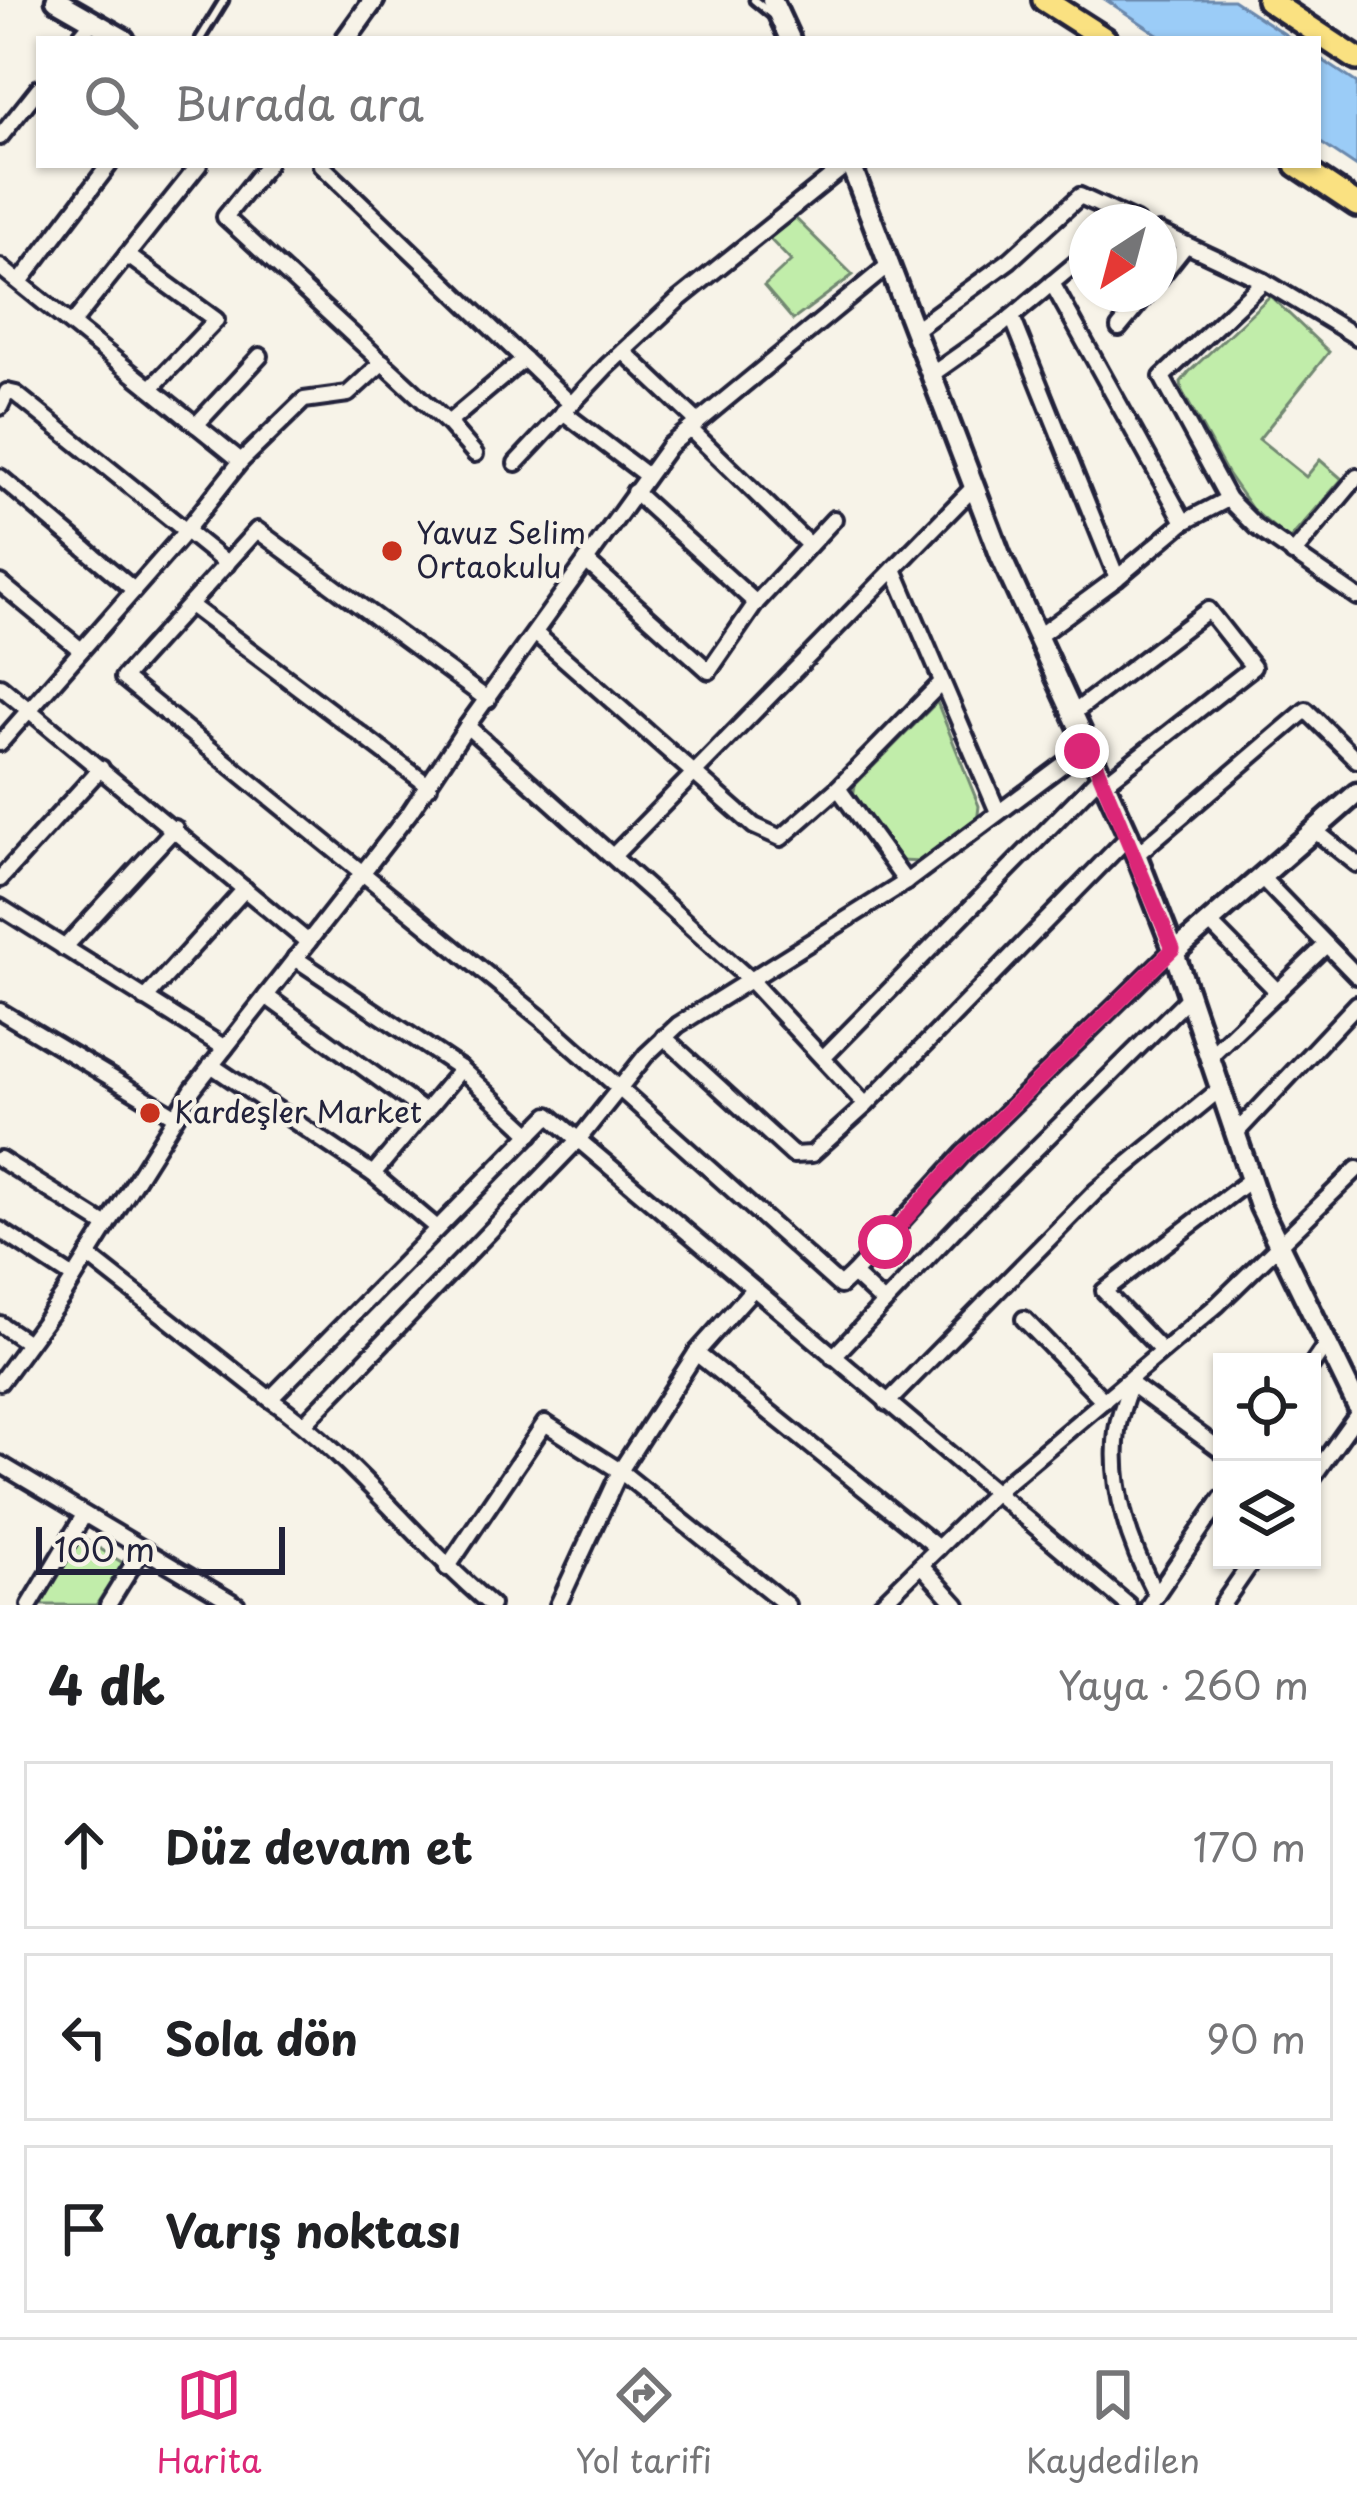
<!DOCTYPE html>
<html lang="tr">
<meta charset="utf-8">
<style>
:root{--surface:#fff;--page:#f6f6f6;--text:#202124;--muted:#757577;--line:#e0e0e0;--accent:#db2777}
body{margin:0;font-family:"Playpen Sans",sans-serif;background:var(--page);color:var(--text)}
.controls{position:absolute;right:36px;bottom:36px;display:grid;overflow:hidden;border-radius:0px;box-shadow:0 3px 9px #0004}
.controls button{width:108px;height:108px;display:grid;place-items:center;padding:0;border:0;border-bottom:3px solid var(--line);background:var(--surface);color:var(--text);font:60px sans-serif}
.compass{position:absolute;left:1069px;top:204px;width:108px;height:108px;border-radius:50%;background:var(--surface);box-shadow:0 3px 9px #0004;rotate:216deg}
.scale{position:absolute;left:36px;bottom:30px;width:249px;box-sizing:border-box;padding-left:12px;border:6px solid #22223b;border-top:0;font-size:33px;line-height:42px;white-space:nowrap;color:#22223b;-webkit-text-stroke:9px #f7f3e8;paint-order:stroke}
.stop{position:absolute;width:36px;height:36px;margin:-27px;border:9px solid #db2777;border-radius:50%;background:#fff}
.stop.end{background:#db2777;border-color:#fff;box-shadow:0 3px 12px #0008}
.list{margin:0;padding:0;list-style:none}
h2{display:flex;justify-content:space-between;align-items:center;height:156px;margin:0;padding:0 48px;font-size:51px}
h2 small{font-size:39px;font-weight:400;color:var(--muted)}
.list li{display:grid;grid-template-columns:78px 1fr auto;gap:36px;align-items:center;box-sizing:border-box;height:168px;margin:0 24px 24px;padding:0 24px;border:3px solid var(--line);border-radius:0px}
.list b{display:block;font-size:45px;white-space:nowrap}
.list em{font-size:39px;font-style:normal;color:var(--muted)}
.icon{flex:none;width:66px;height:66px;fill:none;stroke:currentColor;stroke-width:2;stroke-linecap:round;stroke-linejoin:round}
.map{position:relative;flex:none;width:1357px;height:1605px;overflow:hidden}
.search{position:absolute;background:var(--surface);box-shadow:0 3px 9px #0004;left:36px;right:36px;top:36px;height:132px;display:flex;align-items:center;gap:30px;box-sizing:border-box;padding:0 42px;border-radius:0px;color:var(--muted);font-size:45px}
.sheet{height:732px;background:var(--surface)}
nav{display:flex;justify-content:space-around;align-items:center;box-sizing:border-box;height:168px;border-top:3px solid var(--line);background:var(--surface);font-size:33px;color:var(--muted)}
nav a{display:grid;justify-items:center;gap:6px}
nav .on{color:var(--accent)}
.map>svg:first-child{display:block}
.green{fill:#c1edaa;stroke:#728872;stroke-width:3}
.water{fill:#9bccf7;stroke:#6b88ac;stroke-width:3}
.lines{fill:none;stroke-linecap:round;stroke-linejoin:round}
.lane-casing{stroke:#22223b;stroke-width:15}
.street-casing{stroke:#22223b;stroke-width:22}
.secondary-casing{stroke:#22223b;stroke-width:27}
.primary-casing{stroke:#22223b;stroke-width:30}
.lane{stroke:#f7f3e8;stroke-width:6}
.street{stroke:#f7f3e8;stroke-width:14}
.secondary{stroke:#f7f3e8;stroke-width:18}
.primary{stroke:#fae181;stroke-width:21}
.route{stroke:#db2777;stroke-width:15}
.poi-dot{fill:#c8321e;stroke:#f7f3e8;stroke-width:4.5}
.labels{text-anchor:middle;stroke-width:9;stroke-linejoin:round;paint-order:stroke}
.poi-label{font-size:30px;fill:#22223b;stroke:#f7f3e8;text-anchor:start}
</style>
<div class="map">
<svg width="1357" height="1605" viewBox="0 0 1357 1605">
<rect width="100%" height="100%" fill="#f7f3e8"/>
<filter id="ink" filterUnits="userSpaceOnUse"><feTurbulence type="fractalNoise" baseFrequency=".00833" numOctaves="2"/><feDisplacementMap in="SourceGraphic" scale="24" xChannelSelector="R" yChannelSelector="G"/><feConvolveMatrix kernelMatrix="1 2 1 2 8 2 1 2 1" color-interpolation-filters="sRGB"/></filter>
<g filter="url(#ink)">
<g class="green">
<polygon points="785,208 853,275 793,320 764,286 791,261 762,231"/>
<polygon points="1270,296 1329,352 1259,439 1306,477 1320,460 1342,479 1289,540 1252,509 1227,473 1182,391 1181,382 1189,372"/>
<polygon points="937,702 979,806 977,823 921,862 901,861 853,797 855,785"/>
<polygon points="81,1537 123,1563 96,1605 40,1605"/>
</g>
<g class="water">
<polygon points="1106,0 1233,0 1292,39 1165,39"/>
<polygon points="1318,57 1357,83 1357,167 1318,141"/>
</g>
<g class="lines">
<g class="lane-casing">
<g id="lane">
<polyline points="754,0 771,14"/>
<polyline points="200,39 224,0"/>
</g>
</g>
<g class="street-casing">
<g id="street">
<polyline points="78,39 93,21"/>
<polyline points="0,137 39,88"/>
<polyline points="267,165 225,217 448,423 475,454"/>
<polyline points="321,165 571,404"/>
<polyline points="1159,232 1264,281 1357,337"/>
<polyline points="127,255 216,320 151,388"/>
<polyline points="0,267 241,461"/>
<polyline points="1159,279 1186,245"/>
<polyline points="1264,281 1162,377 1228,499 1256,527 1357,597"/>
<polyline points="20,282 109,165"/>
<polyline points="1012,317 1117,578"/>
<polyline points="72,324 199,165"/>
<polyline points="1119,328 1147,294"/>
<polyline points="914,330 1010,260 1080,196 1136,222"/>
<polyline points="623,351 698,422"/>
<polyline points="931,375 1002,325 1087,254"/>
<polyline points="0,407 7,392 16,394 227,564"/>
<polyline points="563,412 646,475"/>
<polyline points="448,423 524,359"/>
<polyline points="196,425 260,356"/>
<polyline points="690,429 809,545"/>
<polyline points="516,463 607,366 678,300 846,165"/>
<polyline points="0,477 134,590"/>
<polyline points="634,492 756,603 834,519"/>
<polyline points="1184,522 1228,499"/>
<polyline points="1293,554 1357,477"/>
<polyline points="586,561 709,671 756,603"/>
<polyline points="894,569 998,812"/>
<polyline points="0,583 81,650"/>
<polyline points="190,605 429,786"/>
<polyline points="535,633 754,826 781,838 838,788 906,882"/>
<polyline points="1037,637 1117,578 1184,522 1052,283"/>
<polyline points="0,686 308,942"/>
<polyline points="488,700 257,530 123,678 543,1020 840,1286 853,1274"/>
<polyline points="1072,714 1208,610 1253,667 1105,783"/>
<polyline points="467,726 749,979 866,1105 1129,836"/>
<polyline points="0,743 179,539 241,461 304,400 348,394 383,362"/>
<polyline points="838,788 942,682"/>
<polyline points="1314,830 1357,864"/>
<polyline points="1136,855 1306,710 1357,760"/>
<polyline points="613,856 974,487"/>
<polyline points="1262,878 1357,976"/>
<polyline points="0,879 101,768"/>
<polyline points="0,907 225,1048"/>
<polyline points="1209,922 1278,992"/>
<polyline points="64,948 175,828"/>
<polyline points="295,958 461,1069 531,1134"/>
<polyline points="266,996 425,1112"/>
<polyline points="145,999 245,889"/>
<polyline points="0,1011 175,1116"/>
<polyline points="664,1037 793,1155 812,1154 866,1105"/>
<polyline points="824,1057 1101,775"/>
<polyline points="1209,1057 1326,945"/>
<polyline points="211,1065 373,1174 437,1228"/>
<polyline points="1235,1134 1357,1004"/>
<polyline points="0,1159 107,1226"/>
<polyline points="373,1174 461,1069"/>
<polyline points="0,1230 74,1278"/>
<polyline points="88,1256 270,1399 549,1115 1128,1605"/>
<polyline points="884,1303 853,1274 964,1153 1173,949"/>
<polyline points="1024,1319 1104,1401"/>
<polyline points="0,1324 28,1343"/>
<polyline points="1162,1351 1104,1291 1251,1179"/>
<polyline points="696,1353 753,1289"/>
<polyline points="833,1357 957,1227 1189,997"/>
<polyline points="1312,1365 1327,1343"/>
<path d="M1133,1376C1128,1393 1119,1413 1117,1431C1110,1489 1130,1545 1156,1595"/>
<polyline points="0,1382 63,1296 193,1089 410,812 467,726 669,446 889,265"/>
<polyline points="1131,1384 1222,1451"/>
<path d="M270,1399C353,1456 414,1540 491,1605"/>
<polyline points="887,1403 1096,1191 1220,1089"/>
<polyline points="305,1423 578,1140 646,1055 678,1025 906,882 1088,746"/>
<polyline points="0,1464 237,1605"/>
<polyline points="1312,1478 1357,1415"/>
<polyline points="921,1565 957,1605"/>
<polyline points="447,1568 545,1423 620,1471 558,1605"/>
<polyline points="30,1605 84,1515"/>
<polyline points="108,1605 142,1550"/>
<polyline points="787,1605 620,1471 696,1353 938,1548"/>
<polyline points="880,1605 993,1494 1217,1305 1357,1169"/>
<polyline points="1149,1605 1222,1498"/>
<polyline points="1222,1605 1253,1560"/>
</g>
</g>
<g class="secondary-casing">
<g id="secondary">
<polyline points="56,0 124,39"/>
<polyline points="772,0 790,39"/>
<polyline points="346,39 374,0"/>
<polyline points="851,165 1001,557 1129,836 1173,949 1260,1206 1357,1405"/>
<polyline points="1174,953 1357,793"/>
</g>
</g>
<g class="primary-casing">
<g id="primary">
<polyline points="1044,0 1105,39"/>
<polyline points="1268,0 1357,59"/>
<polyline points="1297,165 1357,205"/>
</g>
</g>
<use href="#lane" class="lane"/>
<use href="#street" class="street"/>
<use href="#secondary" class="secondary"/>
<use href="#primary" class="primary"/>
</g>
</g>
<g class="lines" filter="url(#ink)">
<polyline class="route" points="885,1242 964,1153 1173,949 1088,746 1082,751"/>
</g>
<g class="poi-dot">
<circle cx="392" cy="551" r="12"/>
<circle cx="150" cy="1113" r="12"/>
</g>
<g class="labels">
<g class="poi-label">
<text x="416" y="544">Yavuz Selim<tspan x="416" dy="34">Ortaokulu</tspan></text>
<text x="174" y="1123">Kardeşler Market</text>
</g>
</g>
</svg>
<div class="controls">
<button><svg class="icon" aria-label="locate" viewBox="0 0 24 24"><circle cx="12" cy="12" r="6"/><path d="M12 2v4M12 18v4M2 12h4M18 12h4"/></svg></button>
<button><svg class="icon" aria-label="layers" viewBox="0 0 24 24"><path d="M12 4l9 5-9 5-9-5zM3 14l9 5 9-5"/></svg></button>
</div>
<svg class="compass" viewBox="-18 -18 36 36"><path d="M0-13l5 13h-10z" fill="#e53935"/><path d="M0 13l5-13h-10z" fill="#757577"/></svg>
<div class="scale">100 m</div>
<div class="stop" style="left:885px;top:1242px"></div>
<div class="stop end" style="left:1082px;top:751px"></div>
<div class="search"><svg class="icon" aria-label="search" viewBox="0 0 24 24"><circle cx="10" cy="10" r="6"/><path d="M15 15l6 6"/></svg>Burada ara</div>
</div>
<section class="sheet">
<h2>4 dk<small>Yaya · 260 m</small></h2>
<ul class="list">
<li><svg class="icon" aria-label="ahead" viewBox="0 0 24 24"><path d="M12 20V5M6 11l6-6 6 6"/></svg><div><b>Düz devam et</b></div><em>170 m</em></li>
<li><svg class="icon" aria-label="left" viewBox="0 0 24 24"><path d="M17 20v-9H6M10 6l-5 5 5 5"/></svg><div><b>Sola dön</b></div><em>90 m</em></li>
<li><svg class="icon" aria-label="arrive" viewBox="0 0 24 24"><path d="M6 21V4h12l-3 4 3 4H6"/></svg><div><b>Varış noktası</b></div></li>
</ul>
</section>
<nav>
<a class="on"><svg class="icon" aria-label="map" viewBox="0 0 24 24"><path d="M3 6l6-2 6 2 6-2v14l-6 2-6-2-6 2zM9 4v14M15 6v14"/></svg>Harita</a>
<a><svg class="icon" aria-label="directions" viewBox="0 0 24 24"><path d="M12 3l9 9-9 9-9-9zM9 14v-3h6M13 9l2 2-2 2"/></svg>Yol tarifi</a>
<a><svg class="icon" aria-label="saved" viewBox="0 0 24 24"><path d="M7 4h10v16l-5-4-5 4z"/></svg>Kaydedilen</a>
</nav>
